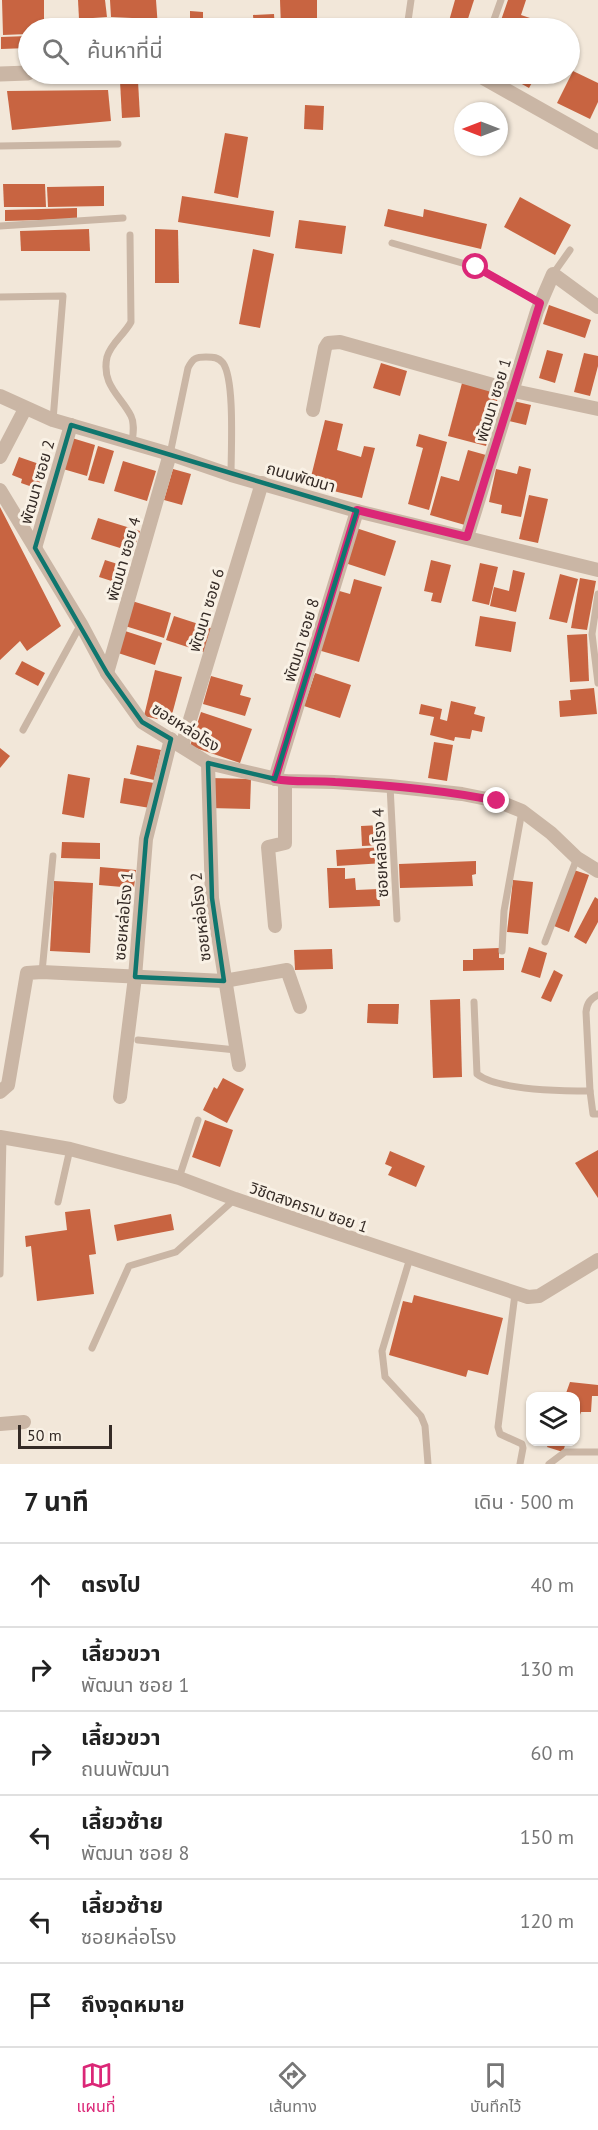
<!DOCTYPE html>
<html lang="th">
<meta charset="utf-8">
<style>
:root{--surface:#fff;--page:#f6f6f6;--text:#222;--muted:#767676;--line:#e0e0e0;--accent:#db2777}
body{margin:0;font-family:"PT Sans","Noto Sans Thai",sans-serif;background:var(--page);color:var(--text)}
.controls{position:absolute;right:18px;bottom:18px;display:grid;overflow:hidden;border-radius:12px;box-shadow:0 2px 4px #0004}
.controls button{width:54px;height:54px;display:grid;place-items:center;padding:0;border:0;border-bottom:2px solid var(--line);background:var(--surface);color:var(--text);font:30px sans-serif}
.compass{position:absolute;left:454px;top:102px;width:54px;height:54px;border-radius:50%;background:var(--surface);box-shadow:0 2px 4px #0004;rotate:270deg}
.scale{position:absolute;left:18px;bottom:15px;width:94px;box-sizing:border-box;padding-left:6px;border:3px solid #352b26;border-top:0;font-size:16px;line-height:21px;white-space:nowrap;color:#352b26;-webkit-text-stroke:4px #f9f1e5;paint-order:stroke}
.stop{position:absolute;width:18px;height:18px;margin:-14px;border:4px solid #db2777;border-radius:50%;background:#fff}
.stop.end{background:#db2777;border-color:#fff;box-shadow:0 2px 6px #0008}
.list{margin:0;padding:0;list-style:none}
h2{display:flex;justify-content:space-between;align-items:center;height:78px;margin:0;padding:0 24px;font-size:26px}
h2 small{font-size:20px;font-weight:400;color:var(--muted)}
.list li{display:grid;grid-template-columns:39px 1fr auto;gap:18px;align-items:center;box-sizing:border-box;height:84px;padding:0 24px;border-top:2px solid var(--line)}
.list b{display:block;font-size:22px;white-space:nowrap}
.list p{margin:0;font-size:20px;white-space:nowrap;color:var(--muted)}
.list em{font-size:20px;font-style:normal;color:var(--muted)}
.icon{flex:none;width:33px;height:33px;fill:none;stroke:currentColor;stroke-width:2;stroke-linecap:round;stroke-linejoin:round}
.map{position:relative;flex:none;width:598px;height:1464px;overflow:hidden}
.search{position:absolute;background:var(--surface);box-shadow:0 2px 4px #0004;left:18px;right:18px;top:18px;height:66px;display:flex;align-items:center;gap:15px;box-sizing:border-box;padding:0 21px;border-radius:33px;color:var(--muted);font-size:22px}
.sheet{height:582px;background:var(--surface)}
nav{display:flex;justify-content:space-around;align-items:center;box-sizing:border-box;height:84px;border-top:2px solid var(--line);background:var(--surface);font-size:16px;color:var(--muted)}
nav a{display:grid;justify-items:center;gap:3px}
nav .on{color:var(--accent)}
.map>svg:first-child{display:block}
.building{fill:#c86441}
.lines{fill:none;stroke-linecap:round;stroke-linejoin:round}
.service{stroke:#cab6a5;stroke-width:7}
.minor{stroke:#cab6a5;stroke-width:14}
.tertiary{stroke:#cab6a5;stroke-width:15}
.route{stroke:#db2777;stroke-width:8}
.marked{fill:none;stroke:#0f766e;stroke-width:4.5;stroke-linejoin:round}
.labels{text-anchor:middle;stroke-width:6;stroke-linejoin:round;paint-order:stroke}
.street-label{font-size:16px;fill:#352b26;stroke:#f9f1e5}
</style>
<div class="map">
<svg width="598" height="1464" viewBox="0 0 598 1464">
<rect width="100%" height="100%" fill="#f2e7d9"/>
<g class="building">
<polygon points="2,0 44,0 44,28 28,28 28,34 3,35"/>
<polygon points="78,0 105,0 107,17 79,19"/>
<polygon points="110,0 156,0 158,28 132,28 132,18 111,17"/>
<polygon points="280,0 317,0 317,27 281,28"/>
<polygon points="455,0 474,0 465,28 447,28"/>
<polygon points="508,0 526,0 521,15 530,18 526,28 506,28 499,26"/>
<polygon points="190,11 203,12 203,28 190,28"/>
<polygon points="274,14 275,28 254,28 253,15"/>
<polygon points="122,19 122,28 73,28 73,21"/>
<polygon points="28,36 28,48 1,49 1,37"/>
<polygon points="573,71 598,83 598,102 590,119 557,103"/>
<polygon points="504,74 537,74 529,88"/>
<polygon points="120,81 138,81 140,117 122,118"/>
<polygon points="108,90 111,121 12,130 7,91"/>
<polygon points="305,105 324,106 323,130 304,129"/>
<polygon points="225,133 248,137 238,198 214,193"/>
<polygon points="3,184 45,184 46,207 4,207"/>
<polygon points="104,186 104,206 48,207 47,187"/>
<polygon points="182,196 274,211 270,237 178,222"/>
<polygon points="520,197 571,225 555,255 504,227"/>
<polygon points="77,208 77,219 5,221 5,210"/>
<polygon points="388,209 423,217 424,209 487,224 481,249 384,226"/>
<polygon points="299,220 346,226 342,254 295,248"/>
<polygon points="89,229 90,251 21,251 20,231"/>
<polygon points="155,229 178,230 179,283 155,283"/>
<polygon points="253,249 274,254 260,328 239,324"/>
<polygon points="549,305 591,320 585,338 543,324"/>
<polygon points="547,350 563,354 555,383 539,378"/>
<polygon points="584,353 598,356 598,366 590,396 574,392"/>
<polygon points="381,363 407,371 400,396 373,388"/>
<polygon points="462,383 499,393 486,446 448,436"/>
<polygon points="513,401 531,405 526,425 509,421"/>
<polygon points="325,420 343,424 337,450 361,457 364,446 375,448 362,498 309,485"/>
<polygon points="419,434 447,442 429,510 408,504 423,448 416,446"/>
<polygon points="72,438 95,445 87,476 63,469"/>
<polygon points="98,446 114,451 104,484 88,480"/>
<polygon points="468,450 486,455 465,525 430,515 441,476 459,481"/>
<polygon points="19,457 45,466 38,489 21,483 22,479 12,475"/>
<polygon points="123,461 156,471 147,501 114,491"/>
<polygon points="519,466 531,469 521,517 501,513 502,505 489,502 496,469 517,474"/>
<polygon points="173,469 191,474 182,505 164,500"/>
<polygon points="529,495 548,499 538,543 519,539"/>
<polygon points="0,507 61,626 27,651 20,641 0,660"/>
<polygon points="98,518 140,531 133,552 91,539"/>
<polygon points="356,528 396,541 385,576 345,563"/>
<polygon points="105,560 127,567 121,584 99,577"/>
<polygon points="431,560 451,565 441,603 431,601 433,593 424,591"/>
<polygon points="480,563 498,567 489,605 472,601"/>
<polygon points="513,570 525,573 516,612 490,606 494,587 509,591"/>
<polygon points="560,574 578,579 567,623 549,619"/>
<polygon points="580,578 596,581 587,630 571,628"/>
<polygon points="354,579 382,587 359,662 318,650 336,590 350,594"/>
<polygon points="132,601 171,613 164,638 125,626"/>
<polygon points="174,616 214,629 206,653 166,640"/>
<polygon points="480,616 516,622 511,652 475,646"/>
<polygon points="122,630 162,643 155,665 115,652"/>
<polygon points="587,634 589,681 570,682 567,635"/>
<polygon points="22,661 45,673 38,686 15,674"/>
<polygon points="155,670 182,677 170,722 144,716"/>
<polygon points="315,673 351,685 340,718 304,706"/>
<polygon points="211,676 243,685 240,695 251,698 245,716 203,704"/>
<polygon points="594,688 597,714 560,717 559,701 571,700 570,690"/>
<polygon points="451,701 476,707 474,714 485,717 482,732 472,730 470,739 455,737 454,741 430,735 434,717 419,714 421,704 442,709 440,719 447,721"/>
<polygon points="201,712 252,729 240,763 190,746"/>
<polygon points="434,742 453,745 447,781 428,778"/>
<polygon points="137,745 161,750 154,780 130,774"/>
<polygon points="0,748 10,756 0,768"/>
<polygon points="68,774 90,778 84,818 62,814"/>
<polygon points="124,778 154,783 150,808 120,803"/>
<polygon points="210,778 251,779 250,809 210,808"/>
<polygon points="381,825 382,845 362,846 361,826"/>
<polygon points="62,842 100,843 100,859 61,858"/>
<polygon points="384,847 384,863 337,866 336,850"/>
<polygon points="476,861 476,874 472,875 473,886 400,888 399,864"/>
<polygon points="100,867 136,870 134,888 99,885"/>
<polygon points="327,868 345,868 345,879 355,878 356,890 379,889 380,906 329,908"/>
<polygon points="574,870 589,875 569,932 554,926"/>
<polygon points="513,880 533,882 528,934 507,932"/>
<polygon points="54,881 93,883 90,953 50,951"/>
<polygon points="595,897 598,899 598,922 586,944 574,937"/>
<polygon points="529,947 547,953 540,978 521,972"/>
<polygon points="499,948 499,958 504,958 504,970 463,971 463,960 473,960 473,949"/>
<polygon points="332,949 333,969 295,970 294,950"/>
<polygon points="554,970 563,975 551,1002 541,998"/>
<polygon points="460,999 462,1077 433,1078 430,1000"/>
<polygon points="368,1004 399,1004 398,1024 367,1023"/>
<polygon points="223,1078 244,1089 227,1123 203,1110 214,1087 217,1089"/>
<polygon points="205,1120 233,1130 220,1167 192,1157"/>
<polygon points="598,1150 598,1198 575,1163"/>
<polygon points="390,1151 425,1166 416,1187 388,1175 392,1167 385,1164"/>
<polygon points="90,1209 96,1254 89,1255 94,1294 37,1301 31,1246 26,1247 25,1236 67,1230 65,1212"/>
<polygon points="171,1214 174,1230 117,1241 114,1225"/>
<polygon points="414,1295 503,1318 488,1375 468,1370 466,1377 389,1355 403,1301 412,1303"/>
<polygon points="570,1382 598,1385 598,1396 592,1396 591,1412 581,1412 576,1426 576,1396 565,1396"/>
<polygon points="549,1442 566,1442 563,1452 547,1447"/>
</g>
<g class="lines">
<g class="service">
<polyline points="407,28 411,0"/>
<polyline points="491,28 501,0"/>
<polyline points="0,146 118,144"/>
<polyline points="0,226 123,218"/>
<path d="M130,235L131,322C124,335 111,343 107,357C101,385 121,396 131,416C135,424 133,434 132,443"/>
<polyline points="392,243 476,267 540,303"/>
<polyline points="553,274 570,250"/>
<polyline points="0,297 63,296 53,420"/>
<path d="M170,454L188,368C193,358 196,357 206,357C213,357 218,357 223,363C235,380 231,451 231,475"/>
<polyline points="598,594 592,634 598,683"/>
<polyline points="23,730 81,624"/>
<polyline points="390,786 397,919"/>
<polyline points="545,942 577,858"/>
<polyline points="502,951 504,911 522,811"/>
<polyline points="42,972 53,856"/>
<path d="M474,1002L477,1074C497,1090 564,1091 590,1091L593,1114H598"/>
<polyline points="138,1040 236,1050"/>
<path d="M590,1091L586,1012C587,1003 590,999 598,995"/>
<polyline points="179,1178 198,1120"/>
<polyline points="58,1202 70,1149"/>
<polyline points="410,1258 382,1351 385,1377 421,1416 425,1426 428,1464"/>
<polyline points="0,1274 3,1137"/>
<polyline points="515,1294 498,1427 500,1434 522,1444 523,1448 520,1464"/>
<polyline points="92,1348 129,1266 176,1252 235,1199"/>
<polyline points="549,1464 565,1452 598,1452"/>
</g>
<g class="minor">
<polyline points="0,396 53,420 170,454 231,475 357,511 598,570"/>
<polyline points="313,410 325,348 328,343 340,342 514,391 598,409"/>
<polyline points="0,457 25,409"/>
<polyline points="0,490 81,624 107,673 142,722 208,763 285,781 334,782 390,786 462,794 497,801 522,811 551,833 577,858 598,871"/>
<polyline points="467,537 537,311 553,274 598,307"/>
<polyline points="35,548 71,425"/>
<polyline points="107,673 170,454"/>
<polyline points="182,746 262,483"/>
<polyline points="208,763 212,898 239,1065"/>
<polyline points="275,779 357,511"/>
<polyline points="275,926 268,847 285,843 285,781"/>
<polyline points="0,1092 8,1085 27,973 42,972 224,981 287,970 300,1007"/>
<polyline points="120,1097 135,977 146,839 171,739"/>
<polyline points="0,1137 70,1149 179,1178 235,1199 528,1297 539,1296 598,1260"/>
<polyline points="0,1424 24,1422"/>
</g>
<g class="tertiary">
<polyline points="0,74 28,73"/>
<polyline points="477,74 598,142"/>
</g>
</g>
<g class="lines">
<path class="route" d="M476,267L540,303L467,537L357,510L275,779C295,783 315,780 335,782C389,785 444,790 497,801"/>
</g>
<path class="marked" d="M71,425L357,511L275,779L208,763L212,898L224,981L135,977L146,839L171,739L142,722L107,673L35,548Z"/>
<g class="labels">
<g class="street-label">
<text transform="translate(493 400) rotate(-73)" y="6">พัฒนา ซอย 1</text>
<text transform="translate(301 477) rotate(16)" y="6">ถนนพัฒนา</text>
<text transform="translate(37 482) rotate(-74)" y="6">พัฒนา ซอย 2</text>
<text transform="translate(123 559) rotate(-74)" y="6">พัฒนา ซอย 4</text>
<text transform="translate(206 610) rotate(-73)" y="6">พัฒนา ซอย 6</text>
<text transform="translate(301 640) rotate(-73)" y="6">พัฒนา ซอย 8</text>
<text transform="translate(186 727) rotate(32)" y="6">ซอยหล่อโรง</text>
<text transform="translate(380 853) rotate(-93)" y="6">ซอยหล่อโรง 4</text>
<text transform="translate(123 916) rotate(-85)" y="6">ซอยหล่อโรง 1</text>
<text transform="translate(200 917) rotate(-96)" y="6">ซอยหล่อโรง 2</text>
<text transform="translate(309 1207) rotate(19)" y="6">วิชิตสงคราม ซอย 1</text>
</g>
</g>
</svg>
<div class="controls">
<button><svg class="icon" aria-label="layers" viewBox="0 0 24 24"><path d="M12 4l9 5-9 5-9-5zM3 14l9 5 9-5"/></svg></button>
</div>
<svg class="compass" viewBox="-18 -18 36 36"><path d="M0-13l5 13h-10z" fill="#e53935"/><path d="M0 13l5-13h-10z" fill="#767676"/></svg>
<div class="scale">50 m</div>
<div class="stop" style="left:476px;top:267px"></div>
<div class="stop end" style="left:497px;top:801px"></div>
<div class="search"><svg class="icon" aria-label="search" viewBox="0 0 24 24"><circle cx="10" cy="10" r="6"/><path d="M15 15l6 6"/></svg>ค้นหาที่นี่</div>
</div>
<section class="sheet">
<h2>7 นาที<small>เดิน · 500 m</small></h2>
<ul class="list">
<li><svg class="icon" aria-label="ahead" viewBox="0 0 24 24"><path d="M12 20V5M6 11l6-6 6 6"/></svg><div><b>ตรงไป</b></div><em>40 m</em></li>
<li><svg class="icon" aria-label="right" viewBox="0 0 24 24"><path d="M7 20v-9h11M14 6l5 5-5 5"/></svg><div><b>เลี้ยวขวา</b><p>พัฒนา ซอย 1</p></div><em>130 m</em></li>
<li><svg class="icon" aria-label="right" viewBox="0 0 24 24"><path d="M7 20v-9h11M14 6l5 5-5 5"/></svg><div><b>เลี้ยวขวา</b><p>ถนนพัฒนา</p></div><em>60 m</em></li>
<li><svg class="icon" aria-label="left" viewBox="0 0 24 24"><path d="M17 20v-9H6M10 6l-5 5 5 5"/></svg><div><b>เลี้ยวซ้าย</b><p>พัฒนา ซอย 8</p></div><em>150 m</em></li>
<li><svg class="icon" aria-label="left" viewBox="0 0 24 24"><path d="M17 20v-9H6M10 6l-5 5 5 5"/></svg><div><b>เลี้ยวซ้าย</b><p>ซอยหล่อโรง</p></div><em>120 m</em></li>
<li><svg class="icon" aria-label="arrive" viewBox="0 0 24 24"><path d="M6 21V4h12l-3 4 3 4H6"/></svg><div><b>ถึงจุดหมาย</b></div></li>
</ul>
</section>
<nav>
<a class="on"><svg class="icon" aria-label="map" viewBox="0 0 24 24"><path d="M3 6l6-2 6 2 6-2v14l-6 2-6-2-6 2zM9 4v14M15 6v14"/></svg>แผนที่</a>
<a><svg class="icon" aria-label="directions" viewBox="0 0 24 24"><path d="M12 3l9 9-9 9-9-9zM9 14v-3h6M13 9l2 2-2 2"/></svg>เส้นทาง</a>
<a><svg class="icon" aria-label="saved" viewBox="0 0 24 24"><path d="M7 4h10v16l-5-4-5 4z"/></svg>บันทึกไว้</a>
</nav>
